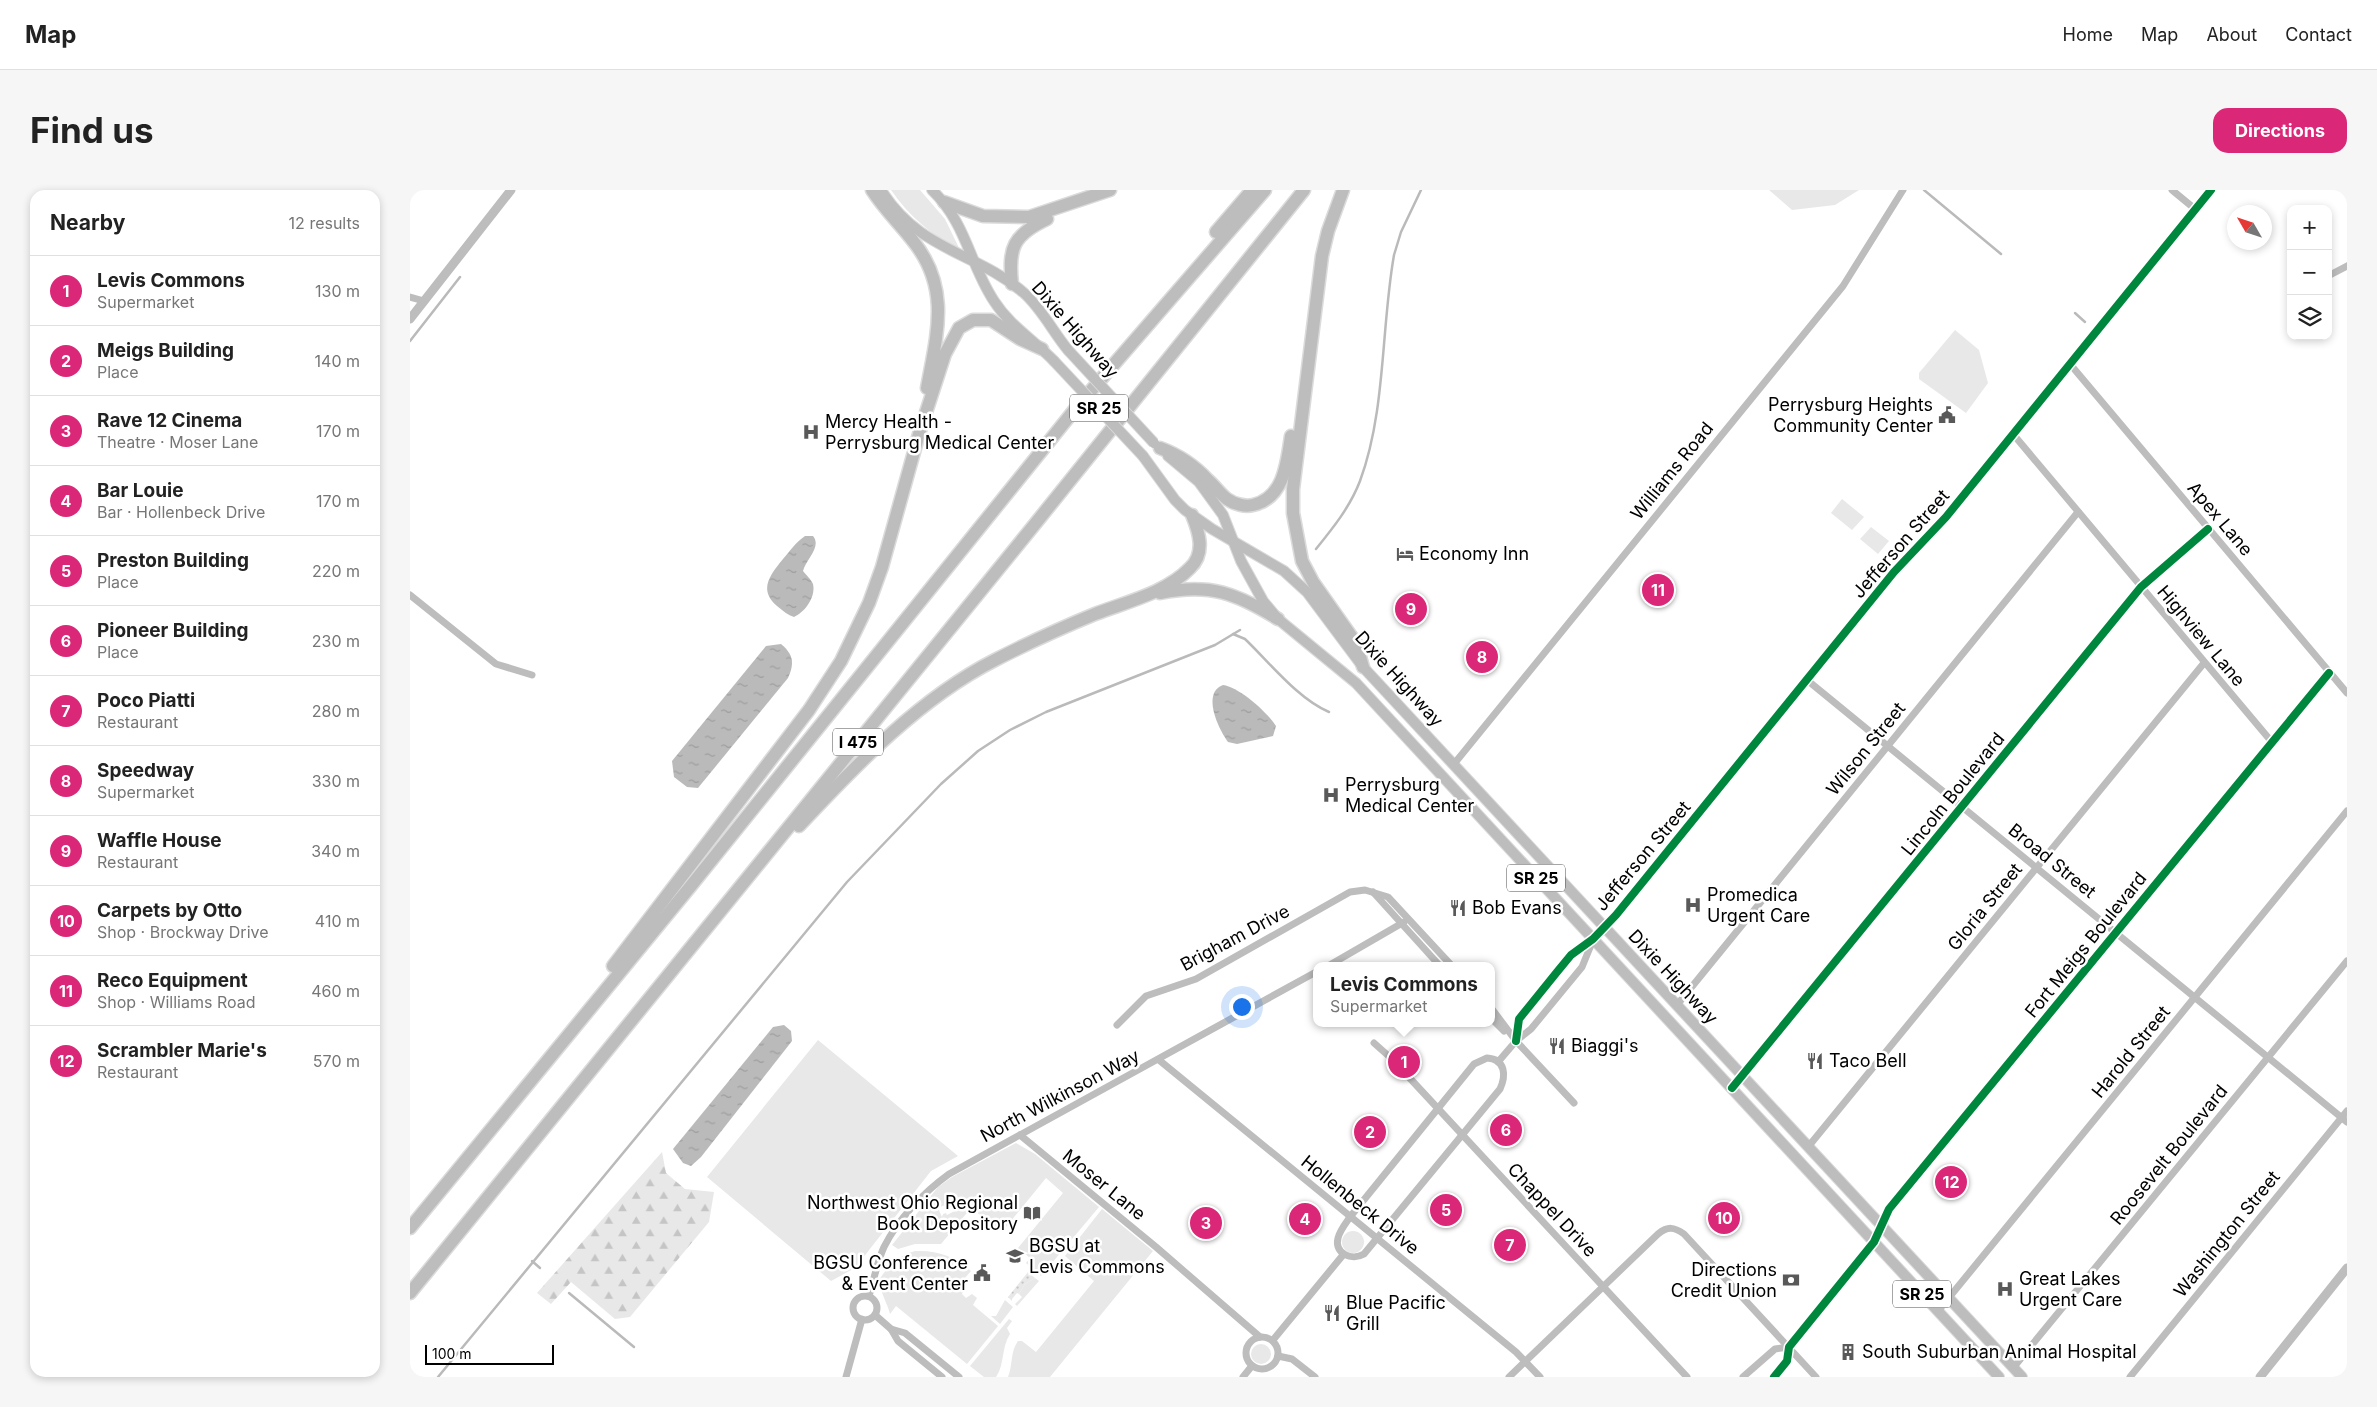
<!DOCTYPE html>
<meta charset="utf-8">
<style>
:root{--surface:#fff;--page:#f6f6f6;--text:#222;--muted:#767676;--line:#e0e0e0;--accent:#db2777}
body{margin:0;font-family:Inter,sans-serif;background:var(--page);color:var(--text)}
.controls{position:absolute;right:15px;top:15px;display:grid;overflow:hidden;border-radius:10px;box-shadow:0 2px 8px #0003}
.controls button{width:45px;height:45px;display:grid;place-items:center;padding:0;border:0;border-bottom:1px solid var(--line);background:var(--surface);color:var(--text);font:25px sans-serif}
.compass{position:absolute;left:1817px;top:15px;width:45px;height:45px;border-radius:50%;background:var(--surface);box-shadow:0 2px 8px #0003;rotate:309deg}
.scale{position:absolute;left:15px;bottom:12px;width:129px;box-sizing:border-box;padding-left:5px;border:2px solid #000;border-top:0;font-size:14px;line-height:18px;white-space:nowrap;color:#000;-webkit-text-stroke:4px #fff;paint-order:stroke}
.you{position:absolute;left:831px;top:816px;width:18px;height:18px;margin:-12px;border:4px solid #fff;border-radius:50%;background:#1a73e8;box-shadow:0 0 0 8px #1a73e833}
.badge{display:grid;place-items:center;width:32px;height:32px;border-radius:50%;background:var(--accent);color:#fff;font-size:16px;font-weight:700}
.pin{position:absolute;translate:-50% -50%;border:2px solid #fff;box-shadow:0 1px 5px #0006}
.popup{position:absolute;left:903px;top:772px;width:182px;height:65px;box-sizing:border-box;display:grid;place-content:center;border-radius:10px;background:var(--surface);filter:drop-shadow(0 1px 4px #0005);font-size:16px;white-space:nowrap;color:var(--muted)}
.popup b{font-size:19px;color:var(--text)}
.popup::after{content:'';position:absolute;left:50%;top:100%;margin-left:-10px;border:10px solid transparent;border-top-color:var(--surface)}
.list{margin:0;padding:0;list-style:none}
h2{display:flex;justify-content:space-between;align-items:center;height:65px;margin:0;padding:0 20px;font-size:21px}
h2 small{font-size:16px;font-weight:400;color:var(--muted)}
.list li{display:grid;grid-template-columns:32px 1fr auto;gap:15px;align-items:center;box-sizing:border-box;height:70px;padding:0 20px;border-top:1px solid var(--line)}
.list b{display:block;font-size:19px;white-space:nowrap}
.list p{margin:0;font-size:16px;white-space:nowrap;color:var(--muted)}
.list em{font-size:16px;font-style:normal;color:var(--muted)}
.icon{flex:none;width:28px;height:28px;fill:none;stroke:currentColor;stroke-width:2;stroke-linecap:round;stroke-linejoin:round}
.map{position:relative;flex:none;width:1937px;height:1187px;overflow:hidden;border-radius:15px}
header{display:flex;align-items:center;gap:30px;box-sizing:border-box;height:70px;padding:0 25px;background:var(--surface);border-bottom:1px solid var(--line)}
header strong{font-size:24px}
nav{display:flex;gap:28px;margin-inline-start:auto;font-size:18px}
.intro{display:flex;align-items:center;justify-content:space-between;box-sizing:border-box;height:120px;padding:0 30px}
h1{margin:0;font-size:35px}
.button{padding:12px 22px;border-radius:15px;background:var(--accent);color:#fff;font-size:18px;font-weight:700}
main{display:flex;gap:30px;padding:0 30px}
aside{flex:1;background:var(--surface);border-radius:15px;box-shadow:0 2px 8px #0003}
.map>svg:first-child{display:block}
.green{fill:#e8e8e8;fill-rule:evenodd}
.forest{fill:url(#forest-firs)}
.garden{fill:url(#garden-dots)}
.water{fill:url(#water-ripples)}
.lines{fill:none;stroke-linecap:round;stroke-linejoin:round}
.stream{stroke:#bababa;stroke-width:2.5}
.primary-casing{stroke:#dbdbdb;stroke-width:12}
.motorway-casing{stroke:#dbdbdb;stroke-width:15}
.minor{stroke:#bdbdbd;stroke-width:7}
.tertiary{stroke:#bdbdbd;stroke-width:9}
.primary{stroke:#bdbdbd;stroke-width:10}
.motorway{stroke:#bdbdbd;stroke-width:12}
.primary-bridge-casing{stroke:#dbdbdb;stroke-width:12;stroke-linecap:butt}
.primary-bridge{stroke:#bdbdbd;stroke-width:10}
.cycleway-casing{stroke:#fff;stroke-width:11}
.cycleway{stroke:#00873e;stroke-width:8}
.labels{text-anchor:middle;stroke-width:5;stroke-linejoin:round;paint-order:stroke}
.shield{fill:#fff;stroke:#4c4c4c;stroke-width:1}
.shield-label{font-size:16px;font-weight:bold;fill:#000}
.street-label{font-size:18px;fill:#000;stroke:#fff}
.poi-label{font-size:18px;fill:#000;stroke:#fff;text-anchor:start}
</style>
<header>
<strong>Map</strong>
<nav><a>Home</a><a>Map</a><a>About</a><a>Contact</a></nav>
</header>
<div class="intro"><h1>Find us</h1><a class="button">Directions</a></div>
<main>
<aside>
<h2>Nearby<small>12 results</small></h2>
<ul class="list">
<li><span class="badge">1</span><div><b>Levis Commons</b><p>Supermarket</p></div><em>130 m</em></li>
<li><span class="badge">2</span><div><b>Meigs Building</b><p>Place</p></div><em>140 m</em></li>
<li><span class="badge">3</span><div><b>Rave 12 Cinema</b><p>Theatre · Moser Lane</p></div><em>170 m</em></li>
<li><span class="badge">4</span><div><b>Bar Louie</b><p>Bar · Hollenbeck Drive</p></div><em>170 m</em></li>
<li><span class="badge">5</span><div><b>Preston Building</b><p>Place</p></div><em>220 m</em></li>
<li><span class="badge">6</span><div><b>Pioneer Building</b><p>Place</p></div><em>230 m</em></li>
<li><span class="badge">7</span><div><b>Poco Piatti</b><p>Restaurant</p></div><em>280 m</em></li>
<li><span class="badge">8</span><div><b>Speedway</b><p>Supermarket</p></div><em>330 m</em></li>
<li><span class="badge">9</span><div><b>Waffle House</b><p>Restaurant</p></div><em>340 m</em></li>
<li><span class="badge">10</span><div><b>Carpets by Otto</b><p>Shop · Brockway Drive</p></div><em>410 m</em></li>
<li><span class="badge">11</span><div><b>Reco Equipment</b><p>Shop · Williams Road</p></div><em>460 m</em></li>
<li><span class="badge">12</span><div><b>Scrambler Marie's</b><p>Restaurant</p></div><em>570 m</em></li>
</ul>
</aside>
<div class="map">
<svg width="1937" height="1187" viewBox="0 0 1937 1187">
<defs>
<pattern id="forest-firs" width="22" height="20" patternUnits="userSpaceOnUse" patternTransform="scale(1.25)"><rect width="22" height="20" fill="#e8e8e8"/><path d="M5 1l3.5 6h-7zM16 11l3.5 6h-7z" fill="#c5c5c5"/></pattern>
<pattern id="garden-dots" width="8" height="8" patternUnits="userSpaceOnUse" patternTransform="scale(1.25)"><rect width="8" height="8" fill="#e8e8e8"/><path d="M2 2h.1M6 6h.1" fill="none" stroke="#c5c5c5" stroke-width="1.8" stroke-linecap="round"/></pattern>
<pattern id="water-ripples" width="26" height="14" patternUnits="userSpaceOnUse" patternTransform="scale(1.25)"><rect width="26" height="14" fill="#bababa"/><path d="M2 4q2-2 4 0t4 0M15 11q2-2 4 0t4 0" fill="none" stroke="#9e9e9e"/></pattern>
</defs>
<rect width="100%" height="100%" fill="#fff"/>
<g class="green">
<path d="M481,0H510L535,29L550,60C522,46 499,26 481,0Z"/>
<polygon points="1359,0 1449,0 1425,15 1382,20"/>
<polygon points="1545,140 1569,160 1578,193 1556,223 1509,189 1509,183"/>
<polygon points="1432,309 1454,327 1442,340 1421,323"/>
<polygon points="1461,337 1479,351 1468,364 1450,349"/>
<polygon points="408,850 548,966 521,981 445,1078 421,1091 297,987"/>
<path d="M606,953L625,964L689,1017L631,1086L616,1073L620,1068L608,1058L653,1003L636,988L592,1042L561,1018L531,1054H505L488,1059L482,1055L528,997L542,987ZM546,1010L552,1017L537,1025L536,1023L533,1024L532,1027L528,1018Z"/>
<path d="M692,1019L743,1061L640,1187H598C603,1175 600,1162 608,1151H612L626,1162L684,1091L655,1066Z"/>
<circle cx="943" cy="1052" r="11"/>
<path d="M505,1061C528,1060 543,1066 561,1081L554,1089L558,1092L552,1104L556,1108L562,1104L567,1108L563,1115L588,1136L557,1174L486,1116L480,1124C477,1112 470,1102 469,1090C478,1076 489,1065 505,1061Z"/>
<polygon points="625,1088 629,1091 607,1116 605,1114 612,1107 609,1104 615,1094"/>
<polygon points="595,1110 603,1117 590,1134 581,1126 586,1126"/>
<path d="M599,1129L602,1131L597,1138L600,1144C591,1158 595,1174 586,1187H574L560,1176Z"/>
<circle cx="851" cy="1164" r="10"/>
</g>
<polygon class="forest" points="252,962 256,983 275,999 304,1002 299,1032 220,1127 205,1129 161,1092 141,1114 127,1103"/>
<polygon class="garden" points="618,1082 625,1088 615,1094 609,1104 607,1103 602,1109 602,1111 598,1107"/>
<g class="water">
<path d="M395,346H403C412,357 396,369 393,381C396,385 401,389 403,394C406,407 395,422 384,427C378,425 373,421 367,416C348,400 360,385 373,369C380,361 386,352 395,346Z"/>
<path d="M371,454C383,464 385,473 378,488L288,598L277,597L264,587L262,571L356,456Z"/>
<path d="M813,495C829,497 857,522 866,536L863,546L827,554L818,552C809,540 791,503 813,495Z"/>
<polygon points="374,835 381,841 382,851 291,967 281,976 273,973 263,959 363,837"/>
</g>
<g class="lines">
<g class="stream">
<polyline points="1514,0 1591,64"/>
<polyline points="1665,123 1675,132"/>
<polyline points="0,151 50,87"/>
<path d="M906,359C923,338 940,317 950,291C976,221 971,138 984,65L991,42L1011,0"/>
<path d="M823,444L835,449C859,472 888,509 919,522"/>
<polyline points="122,1071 130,1078"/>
<polyline points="159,1103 224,1157"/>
<polyline points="28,1187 437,692 531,594 568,561 600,540 636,522 805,455 830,440"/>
</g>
<g class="primary-casing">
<g id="primary">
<path d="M471,0C510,62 565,61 614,103C632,119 643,142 658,160"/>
<path d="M522,0C557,34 559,73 584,111C600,136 624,150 644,171"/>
<polyline points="733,266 765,310 775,320 802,339 874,381 897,402 953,477 1612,1187"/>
<polyline points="758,266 789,292 813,325 831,371 853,411 868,429 946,493 1589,1187"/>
</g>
</g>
<g class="motorway-casing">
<g id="motorway">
<path d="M462,0C474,19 490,34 503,51C541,98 527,144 517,198"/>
<polyline points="933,0 918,41 912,66 883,299 883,323 892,371 903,392 946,453 953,477"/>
<polyline points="534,12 573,26 619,27 700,0"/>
<polyline points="806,42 842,0"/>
<path d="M602,94C598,58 603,45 637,29"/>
<path d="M750,258C769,265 785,276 798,290C805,296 810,304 817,309C824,314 835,317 843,315C874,308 877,273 881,246"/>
<path d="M750,403C800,393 826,403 868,429"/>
<path d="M389,636C446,575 510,508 585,470C618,453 651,438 685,424C716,412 756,403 780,378C796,363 789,342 782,325"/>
<polyline points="203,776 399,520 431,471 459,413 472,377 509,244 535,164 549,138 563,130 581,130 610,149 632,159"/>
<polyline points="0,1038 280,697 666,218 855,0"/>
<polyline points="0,1103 625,334 894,0"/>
</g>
</g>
<g class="minor">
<polyline points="1762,0 1785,19"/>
<polyline points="1918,86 1937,76"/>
<polyline points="0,107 14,111"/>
<polyline points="1660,174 1937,503"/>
<polyline points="1603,244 1861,551"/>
<polyline points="0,405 86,474 122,485"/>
<polyline points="1397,490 1937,932"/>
<polyline points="1044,574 1433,96 1493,0"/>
<polyline points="963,702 1030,776"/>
<polyline points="918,776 994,732"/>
<polyline points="1267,815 1668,322"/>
<polyline points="1082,819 1106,851 1164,913"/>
<polyline points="1082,829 1094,841"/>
<polyline points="707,835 736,806 786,789 940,702 955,700 978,707 1042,776"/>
<polyline points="1106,851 1109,829 1147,782 1161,765 1183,749 1206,725 1484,382 1536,327 1801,0"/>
<polyline points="964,853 982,869 1277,1187"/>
<path d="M1077,868C1096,869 1096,886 1090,899L954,1064C942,1071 924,1064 928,1048C930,1040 936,1033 940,1027L1064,874Z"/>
<polyline points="749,870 1106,1162 1130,1187"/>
<polyline points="1088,872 1106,851 1121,839 1172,777 1183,750"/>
<polyline points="1322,898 1731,397 1798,339"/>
<polyline points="610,945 746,1057 850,1147"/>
<polyline points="1398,957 1794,473"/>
<circle cx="455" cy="1118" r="12"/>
<path d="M459,1106C464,1090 467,1072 474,1057C488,1029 514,1002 539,984L906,782"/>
<polyline points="1528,1121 1937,621"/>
<polyline points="465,1125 481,1139 488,1151 532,1187"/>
<polyline points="481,1139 495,1143 549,1187"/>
<circle cx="852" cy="1163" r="16"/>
<polyline points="863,1150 933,1065"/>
<polyline points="868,1166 882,1169 905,1187"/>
<polyline points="1603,1178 1937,771"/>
<polyline points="436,1187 452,1129"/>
<polyline points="833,1187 841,1177"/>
<path d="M1099,1187L1248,1044C1258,1036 1264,1037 1274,1044L1406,1187"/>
<polyline points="1333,1187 1365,1159 1379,1157"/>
<polyline points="1364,1187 1377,1171 1379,1157 1464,1052 1479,1019 1919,483"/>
<polyline points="1720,1187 1937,921"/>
</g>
<g class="tertiary">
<polyline points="0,129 101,0"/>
<polyline points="1850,1187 1937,1078"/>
</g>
<use href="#primary" class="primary"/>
<use href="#motorway" class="motorway"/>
<g class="primary-bridge-casing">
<g id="primary-bridge">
<polyline points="658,160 744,253"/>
<polyline points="644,171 733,266"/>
</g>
</g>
<use href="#primary-bridge" class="primary-bridge"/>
<g class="cycleway-casing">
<g id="cycleway">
<polyline points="1106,851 1109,829 1147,782 1161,765 1183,749 1206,725 1484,382 1536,327 1801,0"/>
<polyline points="1322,898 1731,397 1798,339"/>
<polyline points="1364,1187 1377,1171 1379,1157 1464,1052 1479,1019 1919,483"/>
</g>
</g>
<use href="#cycleway" class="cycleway"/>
</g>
<defs>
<g id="civic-bare" transform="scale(1.35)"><path d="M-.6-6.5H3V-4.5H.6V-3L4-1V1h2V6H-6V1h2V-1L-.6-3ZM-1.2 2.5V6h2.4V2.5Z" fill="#595959" stroke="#fff" stroke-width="2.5" paint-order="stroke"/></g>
<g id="hospital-bare" transform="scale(1.35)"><path d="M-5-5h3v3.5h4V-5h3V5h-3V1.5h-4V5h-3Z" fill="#595959" stroke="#fff" stroke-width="2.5" paint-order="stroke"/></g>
<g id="hotel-bare" transform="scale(1.35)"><path d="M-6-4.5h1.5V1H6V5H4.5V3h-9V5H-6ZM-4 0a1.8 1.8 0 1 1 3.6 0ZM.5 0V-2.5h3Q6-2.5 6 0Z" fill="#595959" stroke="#fff" stroke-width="2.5" paint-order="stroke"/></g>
<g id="restaurant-bare" transform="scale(1.35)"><path d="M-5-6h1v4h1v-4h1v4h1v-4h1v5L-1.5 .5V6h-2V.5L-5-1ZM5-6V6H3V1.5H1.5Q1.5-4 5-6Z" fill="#595959" stroke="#fff" stroke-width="2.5" paint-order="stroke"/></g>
<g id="library-bare" transform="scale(1.35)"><path d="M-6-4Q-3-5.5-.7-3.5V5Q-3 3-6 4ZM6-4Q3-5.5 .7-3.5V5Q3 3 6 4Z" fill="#595959" stroke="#fff" stroke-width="2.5" paint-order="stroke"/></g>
<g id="university-bare" transform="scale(1.35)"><path d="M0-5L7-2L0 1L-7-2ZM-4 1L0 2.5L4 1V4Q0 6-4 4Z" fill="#595959" stroke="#fff" stroke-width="2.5" paint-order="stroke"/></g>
<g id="bank-bare" transform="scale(1.35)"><path d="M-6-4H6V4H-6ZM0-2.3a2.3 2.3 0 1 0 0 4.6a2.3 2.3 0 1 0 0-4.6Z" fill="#595959" stroke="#fff" stroke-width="2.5" paint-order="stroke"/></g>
<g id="building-bare" transform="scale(1.35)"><path d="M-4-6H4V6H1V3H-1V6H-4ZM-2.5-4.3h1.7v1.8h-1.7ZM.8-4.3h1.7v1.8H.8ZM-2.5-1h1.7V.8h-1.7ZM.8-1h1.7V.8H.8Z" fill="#595959" stroke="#fff" stroke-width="2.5" paint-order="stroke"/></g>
</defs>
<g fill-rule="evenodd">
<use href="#civic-bare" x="1537" y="225"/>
<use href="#hospital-bare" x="401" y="242"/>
<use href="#hotel-bare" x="995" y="364"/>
<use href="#hospital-bare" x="921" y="605"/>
<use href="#hospital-bare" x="1283" y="715"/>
<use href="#restaurant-bare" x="1048" y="718"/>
<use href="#restaurant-bare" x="1147" y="856"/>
<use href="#restaurant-bare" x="1405" y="871"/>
<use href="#library-bare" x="622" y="1023"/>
<use href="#university-bare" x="605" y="1066"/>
<use href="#civic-bare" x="572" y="1083"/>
<use href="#bank-bare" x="1381" y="1090"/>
<use href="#hospital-bare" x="1595" y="1099"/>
<use href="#restaurant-bare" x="922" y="1123"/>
<use href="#building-bare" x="1438" y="1162"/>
</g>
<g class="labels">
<g class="shield">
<rect x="660" y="204.5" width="58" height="27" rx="4"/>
<rect x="423" y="538.5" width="50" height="27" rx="4"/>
<rect x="1097" y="674.5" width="58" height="27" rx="4"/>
<rect x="1483" y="1090.5" width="58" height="27" rx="4"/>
</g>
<g class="shield-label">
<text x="689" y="224">SR 25</text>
<text x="448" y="558">I 475</text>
<text x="1126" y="694">SR 25</text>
<text x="1512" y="1110">SR 25</text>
</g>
<g class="street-label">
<text transform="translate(665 140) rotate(49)" y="6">Dixie Highway</text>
<text transform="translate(1262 281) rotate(-51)" y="6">Williams Road</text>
<text transform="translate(1810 329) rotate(50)" y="6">Apex Lane</text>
<text transform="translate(1491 354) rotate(-49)" y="6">Jefferson Street</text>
<text transform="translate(1791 446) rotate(50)" y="6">Highview Lane</text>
<text transform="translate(989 489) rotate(48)" y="6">Dixie Highway</text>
<text transform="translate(1456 559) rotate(-51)" y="6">Wilson Street</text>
<text transform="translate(1543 604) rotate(-51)" y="6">Lincoln Boulevard</text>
<text transform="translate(1233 666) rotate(-50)" y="6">Jefferson Street</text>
<text transform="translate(1642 671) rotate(39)" y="6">Broad Street</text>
<text transform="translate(1575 717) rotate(-51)" y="6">Gloria Street</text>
<text transform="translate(825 748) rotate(-28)" y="6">Brigham Drive</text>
<text transform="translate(1676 755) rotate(-51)" y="6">Fort Meigs Boulevard</text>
<text transform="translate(1263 787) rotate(47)" y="6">Dixie Highway</text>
<text transform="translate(1721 862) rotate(-51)" y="6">Harold Street</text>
<text transform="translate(650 906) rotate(-28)" y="6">North Wilkinson Way</text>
<text transform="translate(1759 965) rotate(-51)" y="6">Roosevelt Boulevard</text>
<text transform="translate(694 995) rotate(39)" y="6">Moser Lane</text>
<text transform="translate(950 1015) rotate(39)" y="6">Hollenbeck Drive</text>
<text transform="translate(1142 1020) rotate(47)" y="6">Chappel Drive</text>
<text transform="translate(1817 1044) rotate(-51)" y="6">Washington Street</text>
</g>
<g class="poi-label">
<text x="1523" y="221" text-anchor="end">Perrysburg Heights<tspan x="1523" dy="21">Community Center</tspan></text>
<text x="415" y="238">Mercy Health -<tspan x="415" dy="21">Perrysburg Medical Center</tspan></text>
<text x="1009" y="370">Economy Inn</text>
<text x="935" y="601">Perrysburg<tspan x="935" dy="21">Medical Center</tspan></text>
<text x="1297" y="711">Promedica<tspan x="1297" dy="21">Urgent Care</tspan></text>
<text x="1062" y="724">Bob Evans</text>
<text x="1161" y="862">Biaggi's</text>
<text x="1419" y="877">Taco Bell</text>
<text x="608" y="1019" text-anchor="end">Northwest Ohio Regional<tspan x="608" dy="21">Book Depository</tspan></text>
<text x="619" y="1062">BGSU at<tspan x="619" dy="21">Levis Commons</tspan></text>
<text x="558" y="1079" text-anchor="end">BGSU Conference<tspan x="558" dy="21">&amp; Event Center</tspan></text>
<text x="1367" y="1086" text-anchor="end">Directions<tspan x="1367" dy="21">Credit Union</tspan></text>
<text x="1609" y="1095">Great Lakes<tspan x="1609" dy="21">Urgent Care</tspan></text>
<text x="936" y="1119">Blue Pacific<tspan x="936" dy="21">Grill</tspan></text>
<text x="1452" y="1168">South Suburban Animal Hospital</text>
</g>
</g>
</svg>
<div class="controls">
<button>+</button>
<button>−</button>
<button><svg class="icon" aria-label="layers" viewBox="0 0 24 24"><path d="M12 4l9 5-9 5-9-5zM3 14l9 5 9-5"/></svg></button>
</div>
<svg class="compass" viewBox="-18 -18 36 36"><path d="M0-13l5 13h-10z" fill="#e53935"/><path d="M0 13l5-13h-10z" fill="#767676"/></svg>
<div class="scale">100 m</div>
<div class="you"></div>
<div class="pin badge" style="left:994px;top:872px">1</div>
<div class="popup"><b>Levis Commons</b>Supermarket</div>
<div class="pin badge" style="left:960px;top:942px">2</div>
<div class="pin badge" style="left:796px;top:1033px">3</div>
<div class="pin badge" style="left:895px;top:1029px">4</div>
<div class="pin badge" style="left:1036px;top:1020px">5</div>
<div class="pin badge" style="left:1096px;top:940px">6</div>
<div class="pin badge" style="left:1100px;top:1055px">7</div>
<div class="pin badge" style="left:1072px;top:467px">8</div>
<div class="pin badge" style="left:1001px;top:419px">9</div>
<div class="pin badge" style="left:1314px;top:1028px">10</div>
<div class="pin badge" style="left:1248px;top:400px">11</div>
<div class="pin badge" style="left:1541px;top:992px">12</div>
</div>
</main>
